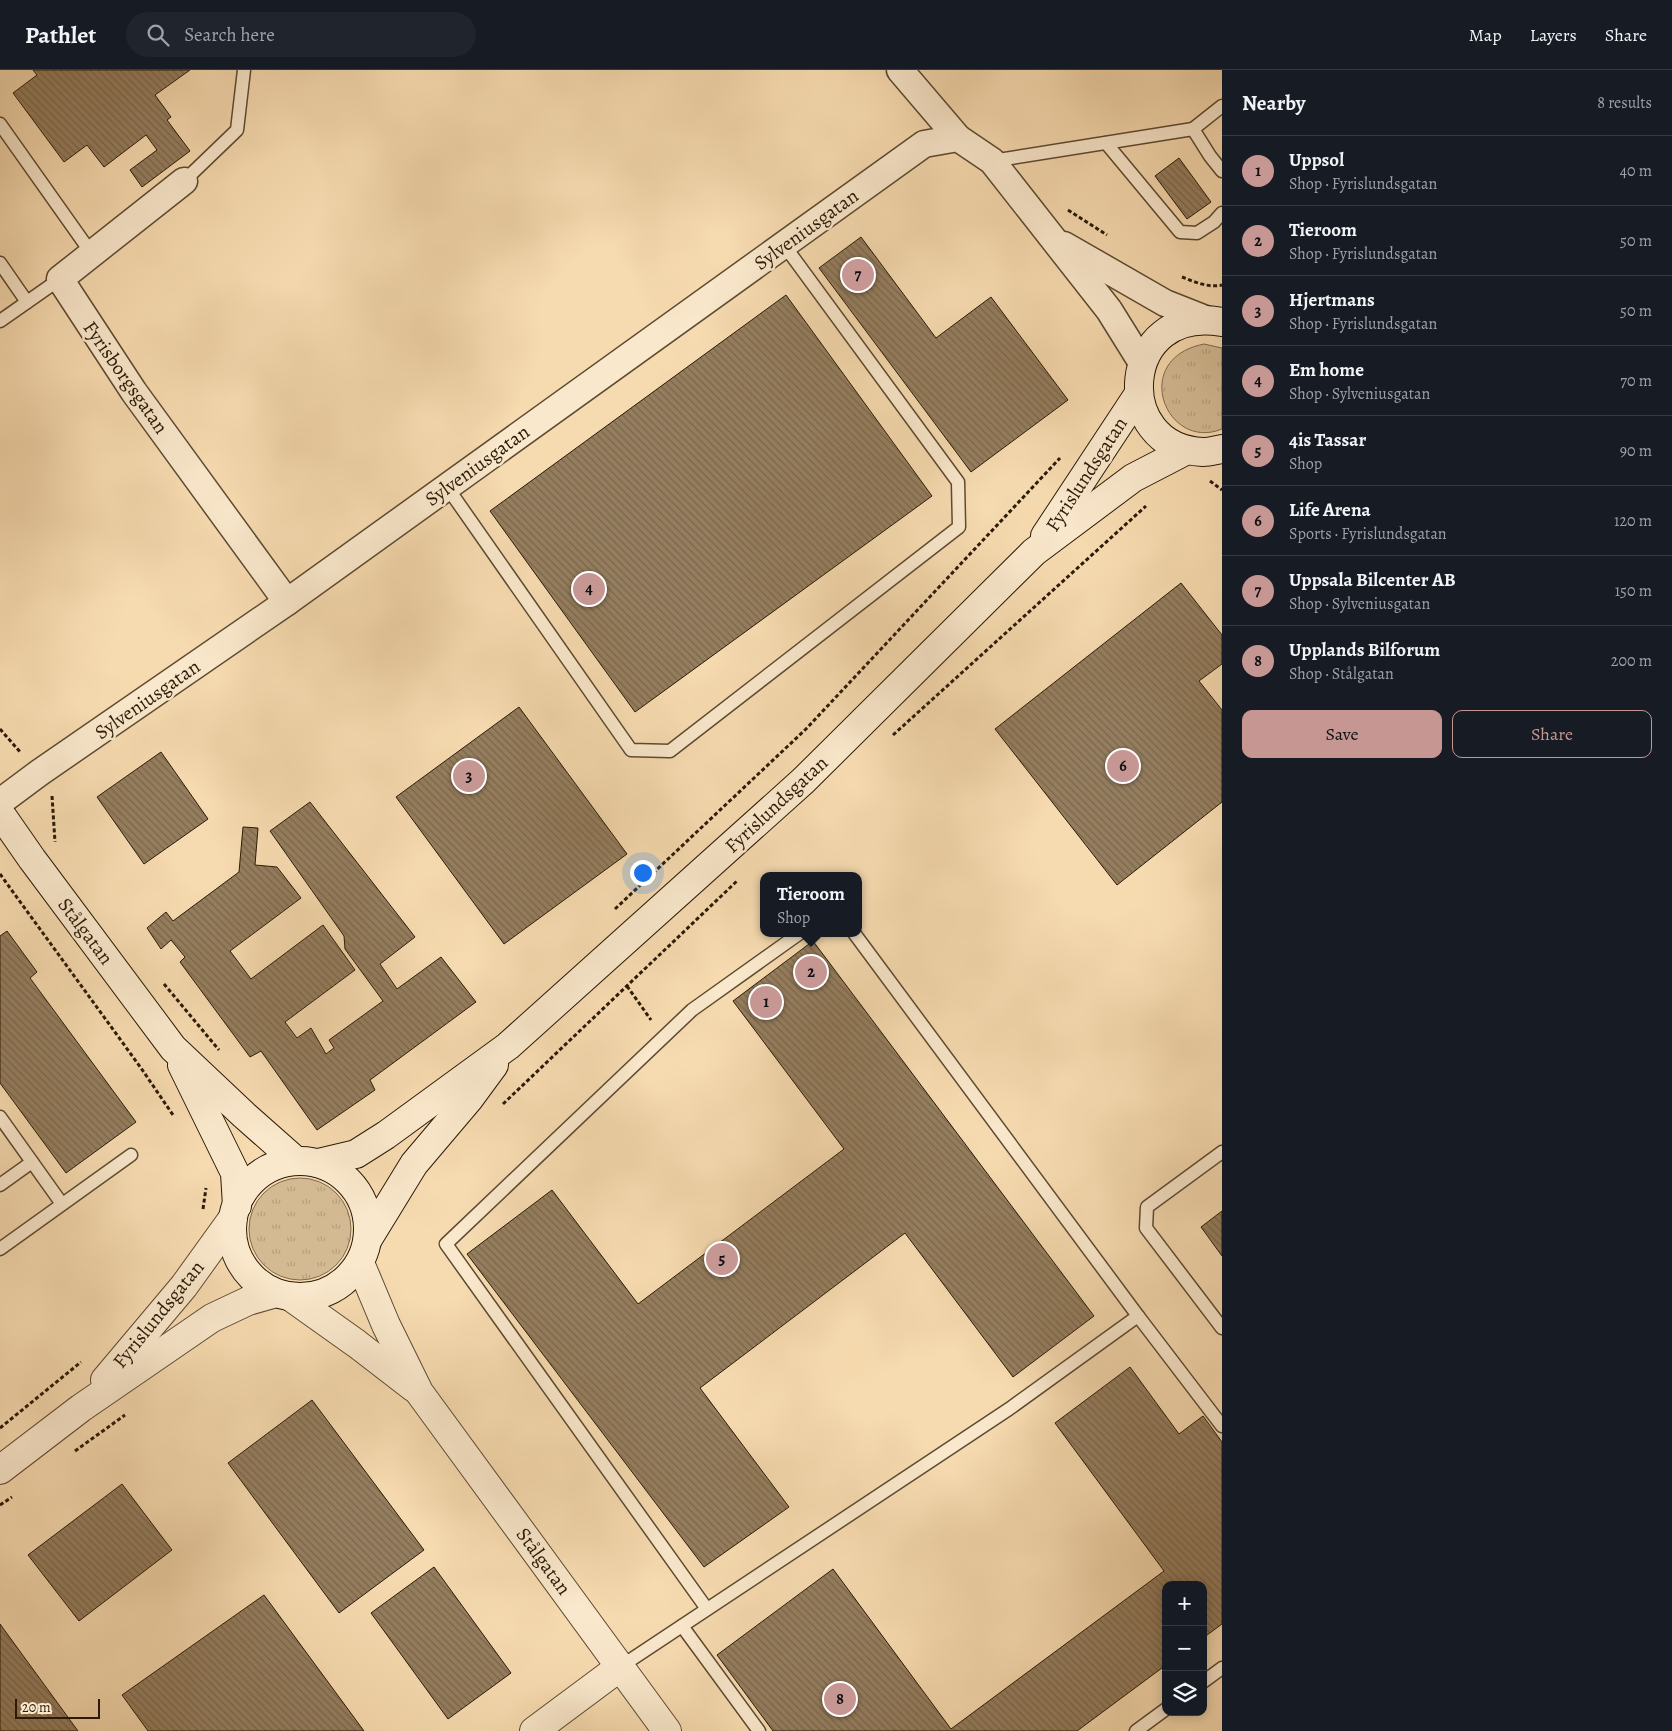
<!DOCTYPE html>
<meta charset="utf-8">
<style>
:root{--surface:#171b24;--page:#20242c;--text:#f1f3f6;--muted:#9ea1a6;--line:#363941;--accent:#c59692}
body{margin:0;font-family:Alegreya,serif;background:var(--page);color:var(--text)}
.controls{position:absolute;right:15px;bottom:15px;display:grid;overflow:hidden;border-radius:10px;box-shadow:0 2px 12px #0003}
.controls button{width:45px;height:45px;display:grid;place-items:center;padding:0;border:0;border-bottom:1px solid var(--line);background:var(--surface);color:var(--text);font:25px sans-serif}
.scale{position:absolute;left:15px;bottom:12px;width:85px;box-sizing:border-box;padding-left:5px;border:2px solid #2a1a07;border-top:0;font-size:14px;line-height:18px;white-space:nowrap;color:#2a1a07;-webkit-text-stroke:4px #fae8cc;paint-order:stroke}
.you{position:absolute;left:642px;top:802px;width:18px;height:18px;margin:-12px;border:4px solid #fff;border-radius:50%;background:#1a73e8;box-shadow:0 0 0 8px #1a73e833}
.badge{display:grid;place-items:center;width:32px;height:32px;border-radius:50%;background:var(--accent);color:#111;font-size:16px;font-weight:700}
.pin{position:absolute;translate:-50% -50%;border:2px solid #fff;box-shadow:0 1px 5px #0006}
.popup{position:absolute;left:760px;top:802px;width:102px;height:65px;box-sizing:border-box;display:grid;place-content:center;border-radius:10px;background:var(--surface);filter:drop-shadow(0 1px 4px #0005);font-size:16px;white-space:nowrap;color:var(--muted)}
.popup b{font-size:19px;color:var(--text)}
.popup::after{content:'';position:absolute;left:50%;top:100%;margin-left:-10px;border:10px solid transparent;border-top-color:var(--surface)}
.list{margin:0;padding:0;list-style:none}
h2{display:flex;justify-content:space-between;align-items:center;height:65px;margin:0;padding:0 20px;font-size:21px}
h2 small{font-size:16px;font-weight:400;color:var(--muted)}
.list li{display:grid;grid-template-columns:32px 1fr auto;gap:15px;align-items:center;box-sizing:border-box;height:70px;padding:0 20px;border-top:1px solid var(--line)}
.list b{display:block;font-size:19px;white-space:nowrap}
.list p{margin:0;font-size:16px;white-space:nowrap;color:var(--muted)}
.list em{font-size:16px;font-style:normal;color:var(--muted)}
.actions{display:flex;gap:10px;padding:15px 20px}
.actions a{flex:1;padding:11px 0;border:1px solid var(--accent);border-radius:10px;text-align:center;font-size:18px;color:var(--accent)}
.actions .main{background:var(--accent);color:#111}
.icon{flex:none;width:28px;height:28px;fill:none;stroke:currentColor;stroke-width:2;stroke-linecap:round;stroke-linejoin:round}
.map{position:relative;flex:none;width:1222px;height:1661px;overflow:hidden}
header{display:flex;align-items:center;gap:30px;box-sizing:border-box;height:70px;padding:0 25px;background:var(--surface);border-bottom:1px solid var(--line)}
header strong{font-size:24px}
nav{display:flex;gap:28px;margin-inline-start:auto;font-size:18px}
.search{width:350px;height:45px;background:var(--page);display:flex;align-items:center;gap:12px;box-sizing:border-box;padding:0 18px;border-radius:28px;color:var(--muted);font-size:19px}
main{display:flex}
aside{flex:1;background:var(--surface)}
.map>svg:first-child{display:block}
.grass{fill:url(#grass-tufts);stroke:#7f6a4d}
.building{fill:url(#building-back-hatch);stroke:#2a1a07}
.lines{fill:none;stroke-linecap:round;stroke-linejoin:round}
.service-casing{stroke:#5d4a31;stroke-width:15}
.minor-casing{stroke:#5d4a31;stroke-width:29}
.tertiary-casing{stroke:#5d4a31;stroke-width:30}
.secondary-casing{stroke:#2a1a07;stroke-width:30}
.path{stroke:#2a1a07;stroke-width:3;stroke-dasharray:4 2.5;stroke-linecap:butt}
.service{stroke:#fae8cc;stroke-width:12}
.minor{stroke:#fae8cc;stroke-width:26}
.tertiary{stroke:#fae8cc;stroke-width:28}
.secondary{stroke:#fae8cc;stroke-width:28}
.labels{text-anchor:middle;stroke-width:5;stroke-linejoin:round;paint-order:stroke}
.street-label{font-size:20px;fill:#2a1a07;stroke:#fae8cc}
</style>
<header>
<strong>Pathlet</strong>
<div class="search"><svg class="icon" aria-label="search" viewBox="0 0 24 24"><circle cx="10" cy="10" r="6"/><path d="M15 15l6 6"/></svg>Search here</div>
<nav><a>Map</a><a>Layers</a><a>Share</a></nav>
</header>
<main>
<div class="map">
<svg width="1222" height="1661" viewBox="0 0 1222 1661">
<defs>
<pattern id="grass-tufts" width="24" height="20" patternUnits="userSpaceOnUse" patternTransform="scale(1.25)"><rect width="24" height="20" fill="#d4ba93"/><path d="M3 7l-1-3M5 7V3M7 7l1-3M15 17l-1-3M17 17v-4M19 17l1-3" fill="none" stroke="#b69f7d"/></pattern>
<pattern id="building-back-hatch" width="6" height="6" patternUnits="userSpaceOnUse" patternTransform="scale(1.25)"><rect width="6" height="6" fill="#957e5f"/><path d="M-1 5l2 2M0 0l6 6M5-1l2 2" fill="none" stroke="#7a664c"/></pattern>
</defs>
<rect width="100%" height="100%" fill="#f7dbb0"/>
<filter id="stains"><feTurbulence type="fractalNoise" baseFrequency=".004" numOctaves="4"/><feColorMatrix values="0 0 0 0 .2 0 0 0 0 .09 0 0 0 0 .02 0 0 0 .5 -.17"/></filter>
<radialGradient id="worn" r=".72"><stop offset=".6" stop-color="#630" stop-opacity="0"/><stop offset="1" stop-color="#630" stop-opacity=".3"/></radialGradient>
<g class="grass">
<path d="M1204,274L1222,278V359C1166,382 1129,289 1204,274Z"/>
<circle cx="300" cy="1159" r="51"/>
</g>
<g class="building">
<polygon points="33,0 190,0 155,25 171,47 167,50 190,81 142,117 130,100 157,80 146,65 104,97 87,75 64,92 13,23 37,5"/>
<polygon points="1179,88 1211,132 1187,149 1155,106"/>
<polygon points="861,167 936,268 991,227 1068,330 971,402 819,198"/>
<polygon points="786,225 932,426 635,642 490,441"/>
<polygon points="1181,513 1222,565 1222,594 1199,611 1222,640 1222,732 1117,815 995,659"/>
<polygon points="519,637 627,784 504,874 396,727"/>
<polygon points="161,682 208,749 144,794 97,727"/>
<polygon points="310,732 415,867 380,894 397,919 441,887 476,932 370,1010 375,1020 317,1060 261,981 250,987 180,892 185,887 171,870 161,879 147,858 166,842 173,851 239,802 243,757 258,758 255,795 277,797 301,828 230,881 251,909 323,855 355,900 285,952 297,968 311,958 326,984 334,978 329,970 383,931 345,879 344,866 270,761"/>
<polygon points="7,861 37,902 30,908 136,1052 66,1103 0,1013 0,866"/>
<polygon points="813,871 1094,1246 1013,1307 905,1163 700,1318 789,1437 704,1497 467,1184 552,1120 638,1234 844,1079 733,931"/>
<polygon points="1222,1141 1222,1186 1201,1157"/>
<polygon points="1130,1297 1179,1364 1203,1346 1222,1372 1222,1554 1203,1568 1203,1515 1166,1515 1166,1595 1077,1661 773,1661 717,1585 833,1499 951,1659 1164,1501 1055,1353"/>
<polygon points="312,1330 424,1480 339,1543 228,1393"/>
<polygon points="122,1414 172,1480 79,1551 28,1485"/>
<polygon points="434,1497 511,1603 448,1649 371,1543"/>
<polygon points="264,1525 364,1661 148,1661 122,1625"/>
<polygon points="0,1554 78,1661 0,1661"/>
</g>
<g class="lines">
<g class="service-casing">
<g id="service">
<polyline points="0,54 92,184"/>
<polyline points="1193,59 1222,36"/>
<polyline points="1106,73 1180,162 1197,163 1214,152 1222,143"/>
<polyline points="992,91 1193,59 1210,86 1222,101"/>
<polyline points="184,111 237,60 244,0"/>
<polyline points="0,193 27,232"/>
<polyline points="0,251 60,209"/>
<polyline points="447,417 631,680 670,681 959,457 958,412 784,175"/>
<polyline points="0,1047 62,1134"/>
<polyline points="1222,1082 1147,1137 1146,1158 1222,1258"/>
<polyline points="0,1115 32,1092"/>
<polyline points="0,1179 131,1085"/>
<polyline points="1138,1246 1222,1356"/>
<polyline points="707,1539 446,1174 692,940 800,863"/>
<polyline points="682,1556 759,1661"/>
<polyline points="620,1597 1009,1339 1138,1246 854,863"/>
<polyline points="1203,1612 1222,1598"/>
<polyline points="1136,1661 1166,1639"/>
</g>
</g>
<g class="minor-casing">
<g id="minor">
<polyline points="900,0 958,68"/>
<polyline points="184,111 60,209 134,322 287,532"/>
<polyline points="1064,175 1165,233 1208,250"/>
<polyline points="0,732 39,703 287,532 924,74 958,68 992,91 1109,240 1142,293"/>
</g>
</g>
<g class="tertiary-casing">
<g id="tertiary">
<polyline points="360,1193 386,1255 419,1322 667,1661"/>
<polyline points="291,1227 357,1274 414,1318"/>
<polyline points="105,1310 184,1216 233,1148"/>
<polyline points="0,1400 81,1338 212,1248 248,1231 276,1223"/>
<polyline points="534,1661 620,1597"/>
</g>
</g>
<g class="secondary-casing">
<g id="secondary">
<path d="M1222,252C1120,234 1110,378 1203,382C1209,382 1216,380 1222,379"/>
<polyline points="1045,466 1138,325"/>
<polyline points="0,743 32,789 173,978 244,1045 296,1091"/>
<polyline points="182,995 235,1103 237,1136"/>
<circle cx="300" cy="1159" r="68"/>
<polyline points="318,1093 356,1084 386,1065 508,976 803,711 1034,482 1133,408 1187,380"/>
<polyline points="368,1169 414,1094 469,1029 494,995"/>
</g>
</g>
<g class="path">
<polyline points="1068,140 1107,165"/>
<path d="M1182,207C1195,212 1208,218 1222,215"/>
<polyline points="1210,411 1222,420"/>
<polyline points="0,659 21,683"/>
<polyline points="893,665 1146,436"/>
<polyline points="52,726 55,772"/>
<polyline points="0,804 141,998 173,1045"/>
<polyline points="615,839 806,659 1060,388"/>
<polyline points="164,914 219,980"/>
<polyline points="627,916 651,950"/>
<polyline points="503,1034 737,811"/>
<polyline points="203,1139 206,1118"/>
<polyline points="0,1358 81,1292"/>
<polyline points="75,1381 125,1345"/>
<polyline points="0,1435 12,1427"/>
</g>
<use href="#service" class="service"/>
<use href="#minor" class="minor"/>
<use href="#tertiary" class="tertiary"/>
<use href="#secondary" class="secondary"/>
</g>
<g class="labels">
<g class="street-label">
<text transform="translate(806 159) rotate(-36)" y="7">Sylveniusgatan</text>
<text transform="translate(126 307) rotate(55)" y="7">Fyrisborgsgatan</text>
<text transform="translate(477 395) rotate(-36)" y="7">Sylveniusgatan</text>
<text transform="translate(1086 404) rotate(-57)" y="7">Fyrislundsgatan</text>
<text transform="translate(147 629) rotate(-35)" y="7">Sylveniusgatan</text>
<text transform="translate(776 734) rotate(-43)" y="7">Fyrislundsgatan</text>
<text transform="translate(86 861) rotate(53)" y="7">Stålgatan</text>
<text transform="translate(158 1244) rotate(-51)" y="7">Fyrislundsgatan</text>
<text transform="translate(544 1491) rotate(54)" y="7">Stålgatan</text>
</g>
</g>
<rect width="100%" height="100%" filter="url(#stains)"/>
<rect width="100%" height="100%" fill="url(#worn)"/>
</svg>
<div class="controls">
<button>+</button>
<button>−</button>
<button><svg class="icon" aria-label="layers" viewBox="0 0 24 24"><path d="M12 4l9 5-9 5-9-5zM3 14l9 5 9-5"/></svg></button>
</div>
<div class="scale">20 m</div>
<div class="you"></div>
<div class="pin badge" style="left:766px;top:932px">1</div>
<div class="pin badge" style="left:811px;top:902px">2</div>
<div class="popup"><b>Tieroom</b>Shop</div>
<div class="pin badge" style="left:469px;top:706px">3</div>
<div class="pin badge" style="left:589px;top:519px">4</div>
<div class="pin badge" style="left:722px;top:1189px">5</div>
<div class="pin badge" style="left:1123px;top:696px">6</div>
<div class="pin badge" style="left:858px;top:205px">7</div>
<div class="pin badge" style="left:840px;top:1629px">8</div>
</div>
<aside>
<h2>Nearby<small>8 results</small></h2>
<ul class="list">
<li><span class="badge">1</span><div><b>Uppsol</b><p>Shop · Fyrislundsgatan</p></div><em>40 m</em></li>
<li><span class="badge">2</span><div><b>Tieroom</b><p>Shop · Fyrislundsgatan</p></div><em>50 m</em></li>
<li><span class="badge">3</span><div><b>Hjertmans</b><p>Shop · Fyrislundsgatan</p></div><em>50 m</em></li>
<li><span class="badge">4</span><div><b>Em home</b><p>Shop · Sylveniusgatan</p></div><em>70 m</em></li>
<li><span class="badge">5</span><div><b>4is Tassar</b><p>Shop</p></div><em>90 m</em></li>
<li><span class="badge">6</span><div><b>Life Arena</b><p>Sports · Fyrislundsgatan</p></div><em>120 m</em></li>
<li><span class="badge">7</span><div><b>Uppsala Bilcenter AB</b><p>Shop · Sylveniusgatan</p></div><em>150 m</em></li>
<li><span class="badge">8</span><div><b>Upplands Bilforum</b><p>Shop · Stålgatan</p></div><em>200 m</em></li>
</ul>
<div class="actions"><a class="main">Save</a><a>Share</a></div>
</aside>
</main>
